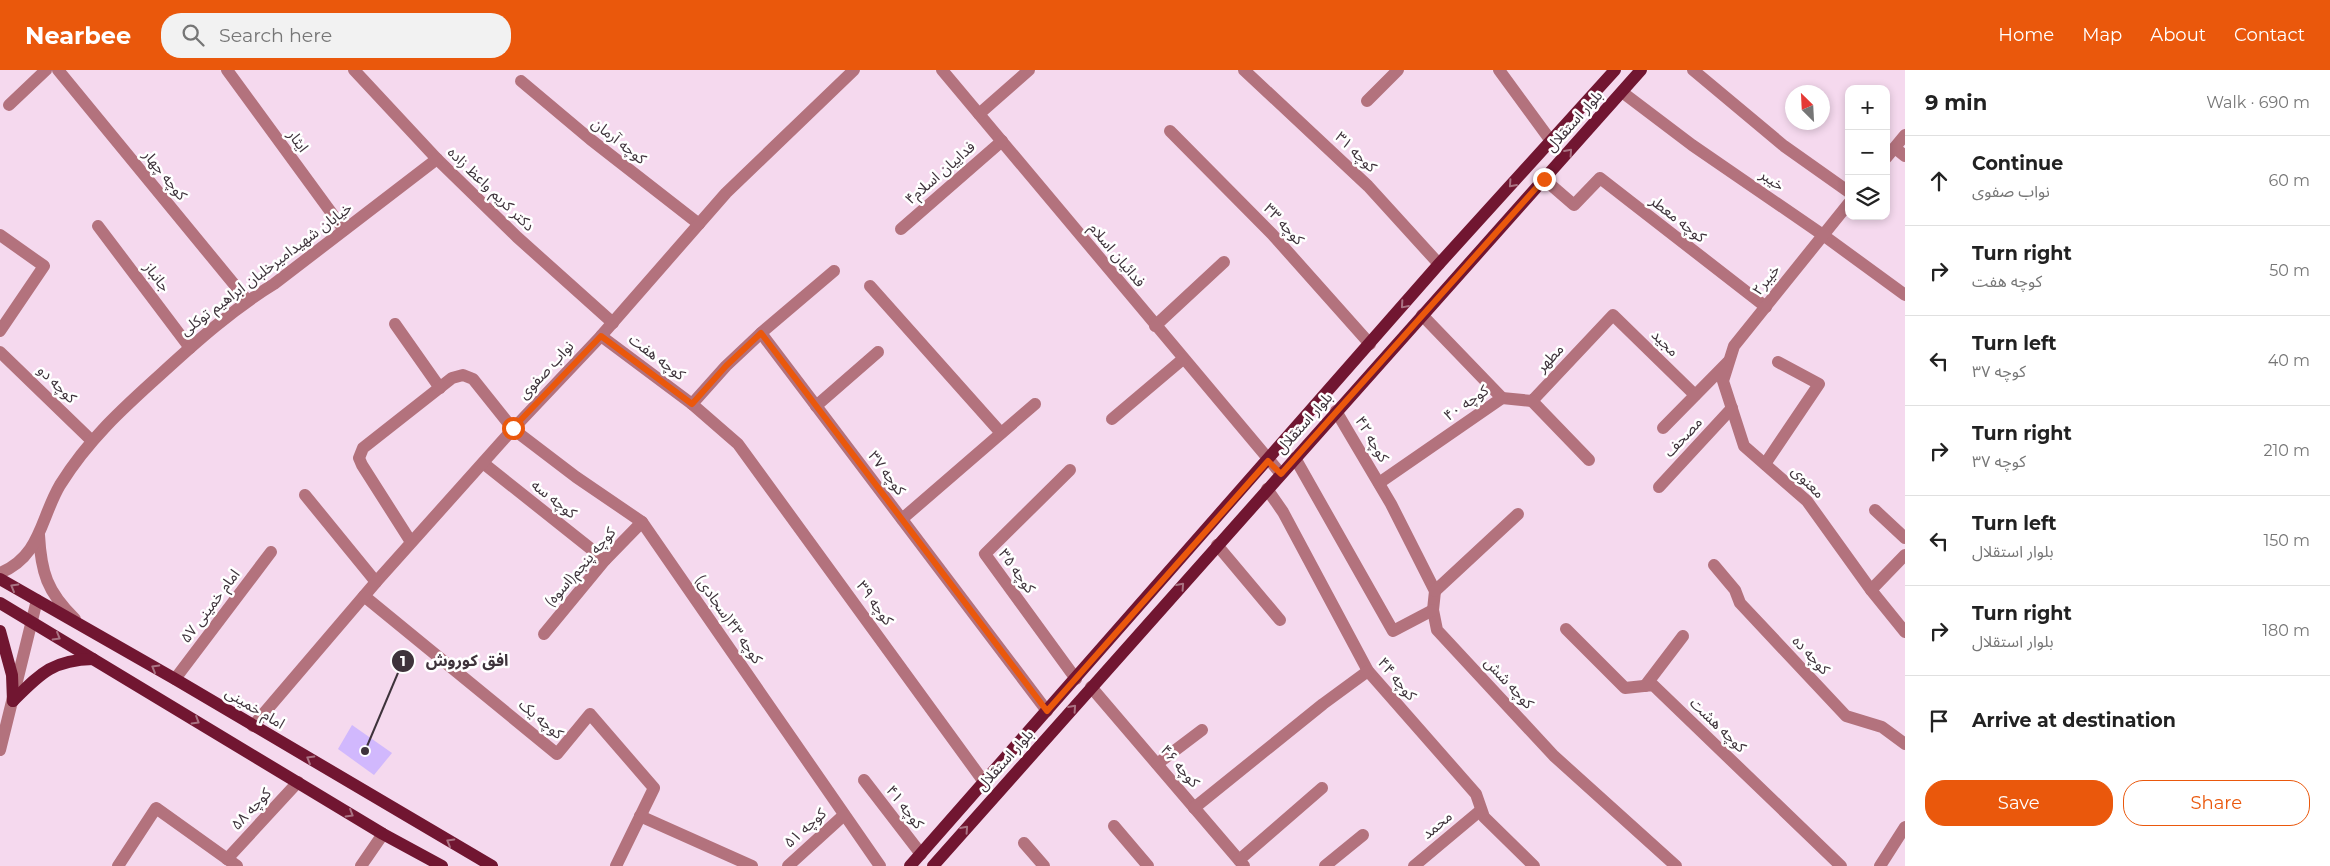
<!DOCTYPE html>
<meta charset="utf-8">
<style>
:root{--surface:#fff;--page:#f2f2f2;--text:#222;--muted:#767676;--line:#e0e0e0;--accent:#ea580c}
body{margin:0;font-family:Montserrat,"Noto Sans Arabic",sans-serif;background:var(--page);color:var(--text)}
.controls{position:absolute;right:15px;top:15px;display:grid;overflow:hidden;border-radius:10px;box-shadow:0 2px 8px #0003}
.controls button{width:45px;height:45px;display:grid;place-items:center;padding:0;border:0;border-bottom:1px solid var(--line);background:var(--surface);color:var(--text);font:25px sans-serif}
.compass{position:absolute;left:1785px;top:15px;width:45px;height:45px;border-radius:50%;background:var(--surface);box-shadow:0 2px 8px #0003;rotate:336deg}
.stop{position:absolute;width:15px;height:15px;margin:-11px;border:4px solid #ea580c;border-radius:50%;background:#fff}
.stop.end{background:#ea580c;border-color:#fff;box-shadow:0 1px 5px #0008}
.list{margin:0;padding:0;list-style:none}
h2{display:flex;justify-content:space-between;align-items:center;height:65px;margin:0;padding:0 20px;font-size:21px}
h2 small{font-size:16px;font-weight:400;color:var(--muted)}
.list li{display:grid;grid-template-columns:32px 1fr auto;gap:15px;align-items:center;box-sizing:border-box;height:90px;padding:0 20px;border-top:1px solid var(--line)}
.list b{display:block;font-size:19px;white-space:nowrap}
.list p{margin:0;font-size:16px;white-space:nowrap;color:var(--muted)}
.list em{font-size:16px;font-style:normal;color:var(--muted)}
.actions{display:flex;gap:10px;padding:15px 20px}
.actions a{flex:1;padding:11px 0;border:1px solid var(--accent);border-radius:20px;text-align:center;font-size:18px;color:var(--accent)}
.actions .main{background:var(--accent);color:#fff}
.icon{flex:none;width:28px;height:28px;fill:none;stroke:currentColor;stroke-width:2;stroke-linecap:round;stroke-linejoin:round}
.map{position:relative;flex:none;width:1905px;height:796px;overflow:hidden}
header{display:flex;align-items:center;gap:30px;box-sizing:border-box;height:70px;padding:0 25px;background:var(--accent);color:#fff}
header strong{font-size:24px}
nav{display:flex;gap:28px;margin-inline-start:auto;font-size:18px}
.search{width:350px;height:45px;background:var(--page);display:flex;align-items:center;gap:12px;box-sizing:border-box;padding:0 18px;border-radius:20px;color:var(--muted);font-size:19px}
main{display:flex}
aside{flex:1;background:var(--surface)}
.map>svg:first-child{display:block}
.building{fill:#d1b8fd}
.lines{fill:none;stroke-linecap:round;stroke-linejoin:round}
.minor{stroke:#b3727d;stroke-width:12}
.major{stroke:#711631;stroke-width:12}
.oneway{stroke:#aa7383}
.route{stroke:#ea580c;stroke-width:6}
.labels{text-anchor:middle;stroke-width:5;stroke-linejoin:round;paint-order:stroke}
.street-label{font-size:15px;fill:#3e333b;stroke:#fff}
.leader{fill:none;stroke:#3e333b;stroke-width:2}
.callout-dot{fill:#3e333b;stroke:#fff;stroke-width:2}
.mark-label{font-size:15px;text-anchor:middle;font-weight:bold;fill:#fff}
.callout-label{font-size:16px;text-anchor:middle;font-weight:bold;fill:#3e333b;stroke:#fff;stroke-width:5;stroke-linejoin:round;paint-order:stroke}
</style>
<header>
<strong>Nearbee</strong>
<div class="search"><svg class="icon" aria-label="search" viewBox="0 0 24 24"><circle cx="10" cy="10" r="6"/><path d="M15 15l6 6"/></svg>Search here</div>
<nav><a>Home</a><a>Map</a><a>About</a><a>Contact</a></nav>
</header>
<main>
<div class="map">
<svg width="1905" height="796" viewBox="0 0 1905 796">
<rect width="100%" height="100%" fill="#f5d9ee"/>
<polygon class="building" points="352,655 392,683 374,705 338,679"/>
<g class="lines">
<g class="minor">
<polyline points="58,0 247,230"/>
<polyline points="227,0 344,160"/>
<polyline points="354,0 437,89 517,167 613,253"/>
<polyline points="942,0 1281,404"/>
<polyline points="1244,0 1368,116 1439,194"/>
<polyline points="1499,0 1551,71"/>
<polyline points="1693,0 1784,76 1849,122"/>
<polyline points="521,11 590,69 699,154"/>
<polyline points="1622,22 1692,75 1823,165 1905,225"/>
<polyline points="1367,31 1398,0"/>
<polyline points="9,35 46,0"/>
<polyline points="979,44 1029,0"/>
<polyline points="1170,61 1272,164 1370,274"/>
<polyline points="1895,78 1905,86"/>
<polyline points="1886,88 1905,65"/>
<polyline points="1544,109 1574,135 1600,108 1766,237"/>
<polyline points="1849,133 1734,276 1723,311 1744,376 1807,431 1871,520 1905,562"/>
<polyline points="98,156 190,278"/>
<polyline points="901,159 1002,71"/>
<polyline points="0,165 44,196 0,261"/>
<polyline points="870,216 1001,363"/>
<polyline points="395,254 440,318"/>
<polyline points="1155,256 1224,192"/>
<polyline points="761,263 834,201"/>
<polyline points="601,266 692,334 738,374 984,712"/>
<polyline points="0,282 91,370"/>
<polyline points="1502,328 1532,331 1613,245 1695,325"/>
<polyline points="1532,331 1589,390"/>
<polyline points="692,334 726,296 761,263 1047,641"/>
<polyline points="816,336 878,282"/>
<polyline points="1336,341 1391,434 1435,521 1433,540 1437,560 1554,686 1676,796"/>
<polyline points="1112,349 1183,289"/>
<polyline points="1663,358 1728,292"/>
<polyline points="1295,388 1393,561 1433,540"/>
<polyline points="483,393 605,490"/>
<polyline points="1765,394 1819,314 1778,292"/>
<polyline points="1070,400 985,484 1076,609"/>
<polyline points="1379,413 1502,328 1422,245"/>
<polyline points="1659,417 1732,338"/>
<polyline points="1267,419 1283,442 1368,601 1476,724 1484,747 1534,796"/>
<polyline points="305,425 376,512"/>
<polyline points="1875,440 1905,468"/>
<polyline points="902,449 1035,334"/>
<path d="M39,465C41,502 47,522 75,549"/>
<polyline points="411,472 362,395 359,388 363,378 452,308 463,305 473,309 513,359 576,407 642,452 880,796"/>
<polyline points="1217,475 1280,550"/>
<polyline points="1714,495 1735,520 1740,533 1846,646 1882,657 1905,674"/>
<path d="M0,503C41,486 40,449 60,415C88,370 122,339 161,304C197,271 233,239 274,214L437,89"/>
<polyline points="1871,520 1905,485"/>
<polyline points="1435,521 1518,444"/>
<polyline points="364,526 557,684 590,644 654,718 616,796"/>
<polyline points="1566,559 1625,618 1653,615 1841,796"/>
<polyline points="544,564 605,490 642,452"/>
<polyline points="175,609 271,482"/>
<polyline points="1645,616 1683,566"/>
<polyline points="1091,617 1244,796"/>
<polyline points="253,656 376,512 513,359 601,266 726,123 854,0"/>
<polyline points="0,680 37,530"/>
<polyline points="1157,694 1202,660"/>
<polyline points="864,710 921,784"/>
<polyline points="1194,738 1323,634 1368,601"/>
<polyline points="640,746 752,796"/>
<polyline points="1114,756 1148,796"/>
<polyline points="1024,773 1044,796"/>
<polyline points="227,789 298,712"/>
<polyline points="1239,790 1322,718"/>
<polyline points="118,796 156,738 237,796"/>
<polyline points="361,796 383,764"/>
<polyline points="788,796 844,745"/>
<polyline points="1325,796 1363,765"/>
<polyline points="1414,796 1481,740"/>
<polyline points="1880,796 1905,757"/>
</g>
<g class="major">
<polyline points="0,509 175,609 492,796"/>
<polyline points="0,533 383,764 442,796"/>
<polyline points="0,561 12,605 13,631"/>
<path d="M13,631C40,604 52,590 93,589"/>
<polyline points="910,796 1439,194 1615,0"/>
<polyline points="933,796 1641,0"/>
</g>
</g>
<defs><path id="oneway-chevron" d="M-2-3.5L2.5 0L-2 3.5" fill="none" stroke-width="1.6" stroke-linecap="round" stroke-linejoin="round" transform="scale(1.25)"/></defs>
<g class="oneway">
<use href="#oneway-chevron" transform="translate(1569 82) rotate(-48)"/>
<use href="#oneway-chevron" transform="translate(1512 114) rotate(132)"/>
<use href="#oneway-chevron" transform="translate(1404 235) rotate(131)"/>
<use href="#oneway-chevron" transform="translate(1181 516) rotate(-48)"/>
<use href="#oneway-chevron" transform="translate(14 517) rotate(-150)"/>
<use href="#oneway-chevron" transform="translate(57 567) rotate(30)"/>
<use href="#oneway-chevron" transform="translate(155 598) rotate(-150)"/>
<use href="#oneway-chevron" transform="translate(1073 638) rotate(-48)"/>
<use href="#oneway-chevron" transform="translate(196 651) rotate(31)"/>
<use href="#oneway-chevron" transform="translate(310 689) rotate(-149)"/>
<use href="#oneway-chevron" transform="translate(350 744) rotate(31)"/>
<use href="#oneway-chevron" transform="translate(965 759) rotate(-48)"/>
<use href="#oneway-chevron" transform="translate(450 772) rotate(-150)"/>
</g>
<g class="lines">
<polyline class="route" points="513,358 601,266 692,334 726,296 761,263 1047,641 1268,391 1281,404 1544,109"/>
</g>
<g class="labels">
<g class="street-label">
<text transform="translate(1574 51) rotate(-48)" y="5">بلوار استقلال</text>
<text transform="translate(298 71) rotate(54)" y="5">ایثار</text>
<text transform="translate(619 71) rotate(38)" y="5">کوچه آرمان</text>
<text transform="translate(1356 82) rotate(44)" y="5">کوچه ۳۱</text>
<text transform="translate(940 103) rotate(-41)" y="5">فداییان اسلام۴</text>
<text transform="translate(165 105) rotate(51)" y="5">کوچه چهار</text>
<text transform="translate(1772 110) rotate(34)" y="5">خیبر</text>
<text transform="translate(491 119) rotate(44)" y="5">دکتر کریم واعظ زاده</text>
<text transform="translate(1678 149) rotate(38)" y="5">کوچه معطر</text>
<text transform="translate(1284 154) rotate(47)" y="5">کوچه ۳۳</text>
<text transform="translate(1117 185) rotate(50)" y="5">فدائیان اسلام</text>
<text transform="translate(266 199) rotate(-37)" y="5">خیابان شهیدامیرخلبان ابراهیم توکلی</text>
<text transform="translate(157 207) rotate(53)" y="5">جانباز</text>
<text transform="translate(1766 210) rotate(-51)" y="5">خیبر۲</text>
<text transform="translate(1665 273) rotate(44)" y="5">مجید</text>
<text transform="translate(657 287) rotate(37)" y="5">کوچه هفت</text>
<text transform="translate(1550 288) rotate(-47)" y="5">مطهر</text>
<text transform="translate(546 300) rotate(-47)" y="5">نواب صفوی</text>
<text transform="translate(57 314) rotate(44)" y="5">کوچه دو</text>
<text transform="translate(1466 333) rotate(-35)" y="5">کوچه ۴۰</text>
<text transform="translate(1304 353) rotate(-48)" y="5">بلوار استقلال</text>
<text transform="translate(1683 367) rotate(-47)" y="5">مصحف</text>
<text transform="translate(1372 369) rotate(59)" y="5">کوچه ۴۲</text>
<text transform="translate(887 403) rotate(53)" y="5">کوچه ۳۷</text>
<text transform="translate(1808 412) rotate(45)" y="5">معنوی</text>
<text transform="translate(554 429) rotate(38)" y="5">کوچه سه</text>
<text transform="translate(580 497) rotate(-49)" y="5">کوچه پنجم(اسوه)</text>
<text transform="translate(1017 501) rotate(54)" y="5">کوچه ۳۵</text>
<text transform="translate(875 533) rotate(54)" y="5">کوچه ۳۹</text>
<text transform="translate(210 536) rotate(-53)" y="5">امام خمینی ۵۷</text>
<text transform="translate(729 549) rotate(55)" y="5">کوچه ۴۳(سجادی)</text>
<text transform="translate(1811 585) rotate(47)" y="5">کوچه ده</text>
<text transform="translate(1397 609) rotate(50)" y="5">کوچه ۴۴</text>
<text transform="translate(1509 613) rotate(47)" y="5">کوچه شش</text>
<text transform="translate(255 638) rotate(31)" y="5">امام خمینی</text>
<text transform="translate(541 649) rotate(40)" y="5">کوچه یک</text>
<text transform="translate(1718 655) rotate(44)" y="5">کوچه هشت</text>
<text transform="translate(1005 690) rotate(-48)" y="5">بلوار استقلال</text>
<text transform="translate(1180 696) rotate(49)" y="5">کوچه ۴۶</text>
<text transform="translate(905 737) rotate(52)" y="5">کوچه ۴۱</text>
<text transform="translate(251 739) rotate(-47)" y="5">کوچه ۵۸</text>
<text transform="translate(1437 755) rotate(-40)" y="5">محمد</text>
<text transform="translate(805 758) rotate(-42)" y="5">کوچه ۵۱</text>
</g>
</g>
<path class="leader" d="M365 681L403 591"/>
<g class="callout-dot">
<circle cx="365" cy="681" r="5"/>
<circle cx="403" cy="591" r="12"/>
</g>
<g class="mark-label">
<text x="403" y="596">1</text>
</g>
<g class="callout-label">
<text x="467" y="596">افق کوروش</text>
</g>
</svg>
<div class="controls">
<button>+</button>
<button>−</button>
<button><svg class="icon" aria-label="layers" viewBox="0 0 24 24"><path d="M12 4l9 5-9 5-9-5zM3 14l9 5 9-5"/></svg></button>
</div>
<svg class="compass" viewBox="-18 -18 36 36"><path d="M0-13l5 13h-10z" fill="#e53935"/><path d="M0 13l5-13h-10z" fill="#767676"/></svg>
<div class="stop" style="left:513px;top:358px"></div>
<div class="stop end" style="left:1544px;top:109px"></div>
</div>
<aside>
<h2>9 min<small>Walk · 690 m</small></h2>
<ul class="list">
<li><svg class="icon" aria-label="ahead" viewBox="0 0 24 24"><path d="M12 20V5M6 11l6-6 6 6"/></svg><div><b>Continue</b><p>نواب صفوی</p></div><em>60 m</em></li>
<li><svg class="icon" aria-label="right" viewBox="0 0 24 24"><path d="M7 20v-9h11M14 6l5 5-5 5"/></svg><div><b>Turn right</b><p>کوچه هفت</p></div><em>50 m</em></li>
<li><svg class="icon" aria-label="left" viewBox="0 0 24 24"><path d="M17 20v-9H6M10 6l-5 5 5 5"/></svg><div><b>Turn left</b><p>کوچه ۳۷</p></div><em>40 m</em></li>
<li><svg class="icon" aria-label="right" viewBox="0 0 24 24"><path d="M7 20v-9h11M14 6l5 5-5 5"/></svg><div><b>Turn right</b><p>کوچه ۳۷</p></div><em>210 m</em></li>
<li><svg class="icon" aria-label="left" viewBox="0 0 24 24"><path d="M17 20v-9H6M10 6l-5 5 5 5"/></svg><div><b>Turn left</b><p>بلوار استقلال</p></div><em>150 m</em></li>
<li><svg class="icon" aria-label="right" viewBox="0 0 24 24"><path d="M7 20v-9h11M14 6l5 5-5 5"/></svg><div><b>Turn right</b><p>بلوار استقلال</p></div><em>180 m</em></li>
<li><svg class="icon" aria-label="arrive" viewBox="0 0 24 24"><path d="M6 21V4h12l-3 4 3 4H6"/></svg><div><b>Arrive at destination</b></div></li>
</ul>
<div class="actions"><a class="main">Save</a><a>Share</a></div>
</aside>
</main>
